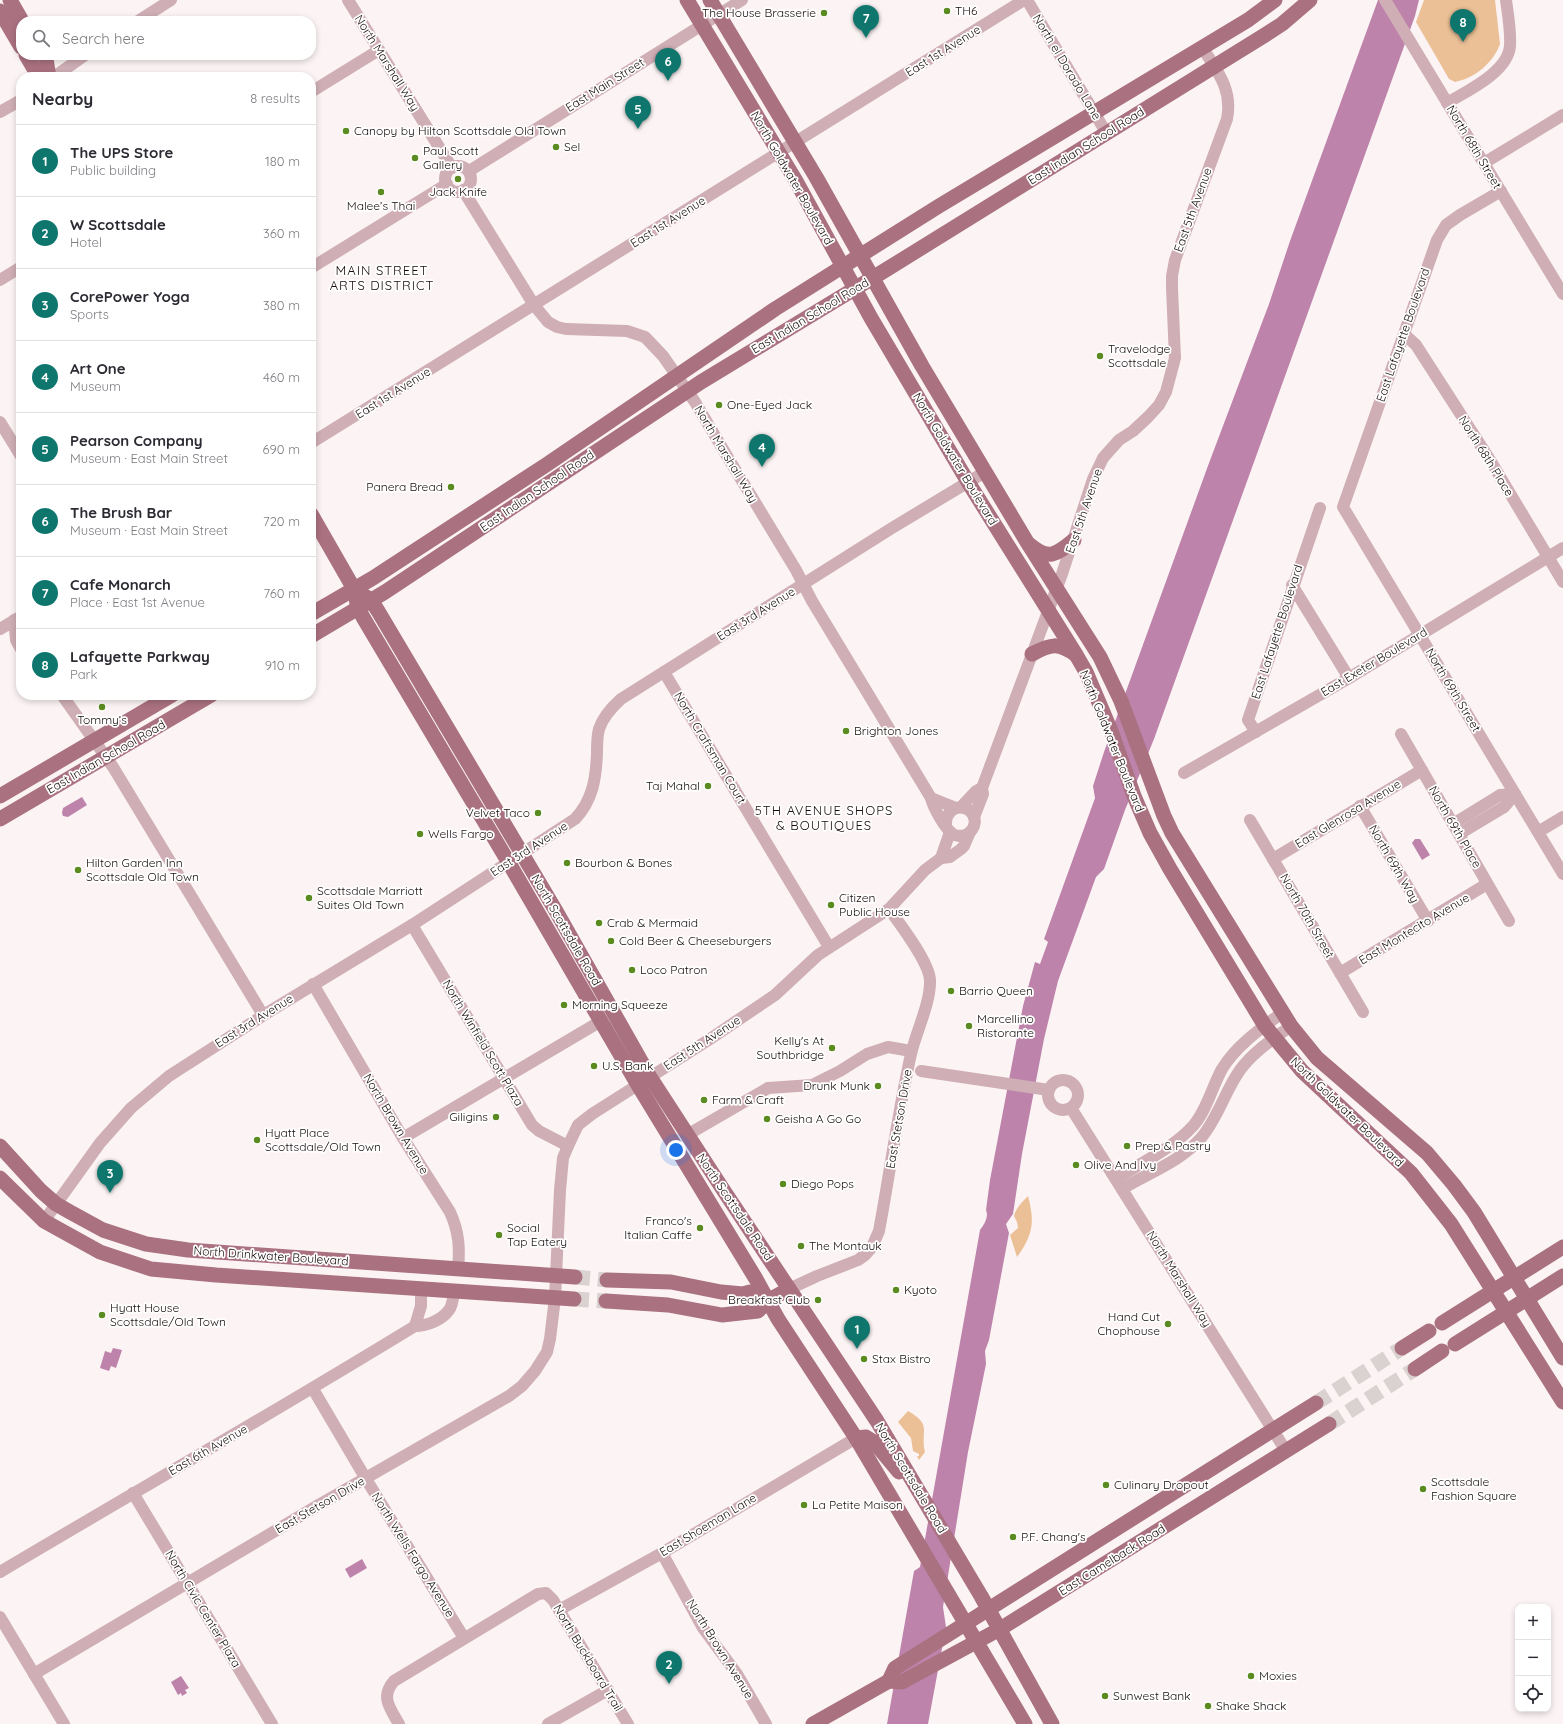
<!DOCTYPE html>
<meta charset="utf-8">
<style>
:root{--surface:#fff;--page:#f2f2f3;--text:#2b2b33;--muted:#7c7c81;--line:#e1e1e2;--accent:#0f766e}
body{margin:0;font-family:Quicksand,sans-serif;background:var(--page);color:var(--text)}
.controls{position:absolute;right:12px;bottom:12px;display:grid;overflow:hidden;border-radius:8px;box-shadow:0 2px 6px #0003}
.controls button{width:36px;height:36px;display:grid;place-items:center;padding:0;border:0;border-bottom:1px solid var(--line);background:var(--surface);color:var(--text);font:20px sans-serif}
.you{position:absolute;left:676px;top:1150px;width:14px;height:14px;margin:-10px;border:3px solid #fff;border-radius:50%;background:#1a73e8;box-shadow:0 0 0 6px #1a73e833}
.badge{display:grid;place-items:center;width:26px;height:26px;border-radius:50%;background:var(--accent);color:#fff;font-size:13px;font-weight:700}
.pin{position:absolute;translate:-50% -33px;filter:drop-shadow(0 1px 2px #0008)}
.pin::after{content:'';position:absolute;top:21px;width:14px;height:12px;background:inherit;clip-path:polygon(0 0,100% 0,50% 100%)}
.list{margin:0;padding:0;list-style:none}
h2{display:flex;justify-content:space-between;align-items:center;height:52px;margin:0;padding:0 16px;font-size:17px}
h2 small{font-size:13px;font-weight:400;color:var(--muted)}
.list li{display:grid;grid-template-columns:26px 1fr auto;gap:12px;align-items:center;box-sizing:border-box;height:72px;padding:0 16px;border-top:1px solid var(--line)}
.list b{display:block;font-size:15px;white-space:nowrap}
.list p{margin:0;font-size:13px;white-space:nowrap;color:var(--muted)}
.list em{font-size:13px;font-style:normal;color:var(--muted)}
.icon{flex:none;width:22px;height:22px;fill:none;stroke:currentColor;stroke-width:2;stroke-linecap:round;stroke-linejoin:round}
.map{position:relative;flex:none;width:1563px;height:1724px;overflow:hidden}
.search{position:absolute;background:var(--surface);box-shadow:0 2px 6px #0003;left:16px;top:16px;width:300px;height:44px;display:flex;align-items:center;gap:10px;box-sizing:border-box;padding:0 14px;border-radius:16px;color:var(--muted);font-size:15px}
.panel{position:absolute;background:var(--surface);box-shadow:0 2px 6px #0003;left:16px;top:72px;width:300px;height:628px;border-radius:16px}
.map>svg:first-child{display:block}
.green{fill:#ebc096}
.water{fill:#be83aa}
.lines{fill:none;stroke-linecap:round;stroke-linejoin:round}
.major-tunnel{stroke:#dad1d1;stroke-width:15;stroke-dasharray:15 8;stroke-linecap:butt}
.minor{stroke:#cfaeb6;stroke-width:12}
.major{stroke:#aa7181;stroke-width:15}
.poi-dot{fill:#5b8b20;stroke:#fff;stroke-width:1.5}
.labels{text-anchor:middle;stroke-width:3.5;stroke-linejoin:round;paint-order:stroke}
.poi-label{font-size:12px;fill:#180c0c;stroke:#fff;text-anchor:start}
.street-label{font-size:12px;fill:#180c0c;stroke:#fff}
.neighbourhood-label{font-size:13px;letter-spacing:1px;fill:#180c0c;stroke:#fff}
</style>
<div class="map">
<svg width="1563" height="1724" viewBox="0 0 1563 1724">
<rect width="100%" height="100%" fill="#fcf4f4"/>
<g class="green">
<path d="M1424,0H1495L1500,44C1493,63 1475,78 1455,82L1449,79L1416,22Z"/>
<path d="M1028,1196C1035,1222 1033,1235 1017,1257L1010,1235L1018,1228L1017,1222L1014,1216C1016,1208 1022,1202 1028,1196Z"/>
<path d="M908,1411C933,1425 920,1431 925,1452L919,1460L917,1456H919V1454L913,1451L911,1438L898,1422Z"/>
</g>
<g class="water">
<path d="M1378,0H1419L1415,16L1154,739L1125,810L1104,869L1096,877L1058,981L1044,1039L1022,1154L1013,1214L1006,1224L1009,1233L989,1340L985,1351L986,1364L968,1452L943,1607L946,1627L928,1724H887L914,1571L920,1567L980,1230C984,1225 989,1217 986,1210L990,1180L1023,1006L1035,962L1040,964L1048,942L1044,939L1095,798L1093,786L1104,752L1209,463L1269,304L1290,241Z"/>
<polygon points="82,797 87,805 68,817 63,816 62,813 63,808"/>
<polygon points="1415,839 1420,839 1430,855 1422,860 1412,843"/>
<polygon points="113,1348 122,1350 116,1368 111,1366 109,1371 100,1368 105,1351 111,1353"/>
<polygon points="362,1559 367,1568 350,1578 345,1569"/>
<polygon points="181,1676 189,1688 185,1690 187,1693 182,1696 181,1693 178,1695 171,1682"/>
</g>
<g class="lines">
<g class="major-tunnel">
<polyline points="575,1277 607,1280"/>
<polyline points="574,1299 606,1301"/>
<polyline points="1316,1403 1402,1348"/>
<polyline points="1329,1424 1415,1369"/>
</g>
<g class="minor">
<polyline points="348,0 452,168"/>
<polyline points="1027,0 1107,134"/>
<polyline points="1385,0 1563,294"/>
<polyline points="138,21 171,0"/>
<polyline points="54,77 85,55"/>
<polyline points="311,92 379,50"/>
<path d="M1447,103C1467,91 1508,72 1510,46C1511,31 1508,15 1506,0"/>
<polyline points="0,112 21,100"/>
<polyline points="1484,163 1563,115"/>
<circle cx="458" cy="179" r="13"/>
<polyline points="469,171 742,0"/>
<path d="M463,190L534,305L548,322L557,327L566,329L627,331L645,337L663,356L695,402L727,456L796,570L812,601L931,798C933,807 945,829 953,834C957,837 961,836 966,835C976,829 978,818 969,810C956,803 945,812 946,826"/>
<polyline points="1501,191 1460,215 1446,225 1437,240 1343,507 1563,874"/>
<polyline points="311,268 447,184"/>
<polyline points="0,280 21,267"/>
<polyline points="1404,334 1416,345 1490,460 1563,582"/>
<polyline points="0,422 21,456"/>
<polyline points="311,443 1024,0"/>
<polyline points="1292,585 1349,678"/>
<polyline points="14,620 16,640 21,649"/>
<polyline points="0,629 20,617"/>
<polyline points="664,672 829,947"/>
<polyline points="62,695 113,767 263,1015"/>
<polyline points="1256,732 1248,720 1320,508"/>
<polyline points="1401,734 1509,921"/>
<polyline points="1184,773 1349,678 1563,548"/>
<polyline points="931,798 956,808"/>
<polyline points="1360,806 1428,921"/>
<polyline points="961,807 976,791 982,788"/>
<path d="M974,817L983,794L982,788L1062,574L1093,479L1103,458L1119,440L1133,431L1148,417L1159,405L1166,392L1175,358L1172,288V276L1175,260L1227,119C1233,89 1217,71 1202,47"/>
<polyline points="1250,820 1363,1012"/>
<polyline points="1453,824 1500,795 1515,794"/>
<polyline points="1538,832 1563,817"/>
<polyline points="1459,834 1504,807 1515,794"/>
<polyline points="941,858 950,832"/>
<polyline points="1273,859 1422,770"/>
<polyline points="412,925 532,1125 539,1131 568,1146"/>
<polyline points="1340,973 1487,884"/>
<path d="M313,984L403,1138L450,1212C459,1232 460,1248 458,1269"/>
<polyline points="921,1071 1049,1090"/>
<circle cx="1063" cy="1095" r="15"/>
<polyline points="1071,1108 1286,1451"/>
<polyline points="687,1135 768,1088 812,1085 840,1071 867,1054 888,1047 911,1051"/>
<polyline points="403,1138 601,1021"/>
<path d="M1116,1179C1142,1162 1172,1149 1193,1126C1207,1110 1212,1087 1222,1069C1236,1046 1260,1029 1282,1013"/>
<path d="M1122,1189C1148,1173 1180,1162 1201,1138C1218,1118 1225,1091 1240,1070C1253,1052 1273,1039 1291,1026"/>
<path d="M44,1221L100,1143L131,1108L169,1076L267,1013L412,925L575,819C593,800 596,778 597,753C597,745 597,736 599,729C603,717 612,707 621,699L892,528L985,472"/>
<path d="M789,1289L817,1276L858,1260L865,1255L872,1247L879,1231C890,1172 898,1112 911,1054C916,1032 931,1002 930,980C929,962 900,924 889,909"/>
<polyline points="415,1326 421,1306 421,1289"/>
<polyline points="313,1389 366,1479 464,1638"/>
<polyline points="133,1493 272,1724"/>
<polyline points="662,1553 703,1628 737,1674 766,1724"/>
<path d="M0,1572C138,1490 278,1410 415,1326C427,1326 442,1320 449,1310C453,1305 453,1297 454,1291"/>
<polyline points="559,1610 662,1553 856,1438"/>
<polyline points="0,1617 64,1724"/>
<polyline points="34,1674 317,1506 509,1396 522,1386 535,1371 547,1352 550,1339 555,1298 560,1190 563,1158 568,1146 578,1125 592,1114 710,1039 775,995 818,955 889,909 925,870 941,858 950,857 961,849 964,846 970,832"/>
<path d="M399,1724C390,1708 380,1697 394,1681L538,1594L546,1593L553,1600L628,1724"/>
<polyline points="548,1724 608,1690"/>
</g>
<g class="major">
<polyline points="10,0 22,21"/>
<polyline points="687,0 796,181 871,318 968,482 1075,653 1086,672 1111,731 1134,796 1150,833 1170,869 1265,1026 1302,1071 1411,1173 1451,1224 1563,1402"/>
<polyline points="710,0 816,177 922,366 1027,542 1100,657 1121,701 1164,816 1172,833 1291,1026 1317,1058 1427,1153 1454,1185 1474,1212 1563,1358"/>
<polyline points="0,11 21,47"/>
<polyline points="26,55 33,67 44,77"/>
<polyline points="43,55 46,59 49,77"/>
<polyline points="311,514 354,589 358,608 364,619 509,863 638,1085 756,1279 778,1319 856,1438 1025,1724"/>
<path d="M1030,545C1049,561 1057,554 1074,540"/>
<polyline points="354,589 371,600 378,611 556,911 650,1077 724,1191 877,1421 981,1596 1052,1724"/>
<polyline points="311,614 373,578 546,465 775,309 939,206 1248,20 1275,0"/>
<polyline points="311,636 385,592 701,382 884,271 1265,35 1282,24 1310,0"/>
<path d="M1032,654C1051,644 1058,642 1076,655"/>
<polyline points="0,796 172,695"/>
<polyline points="0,819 211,695"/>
<polyline points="0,1146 41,1191 56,1204 70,1212 103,1230 146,1244 188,1250 575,1277"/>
<polyline points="0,1178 44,1221 100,1252 151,1269 216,1275 574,1299"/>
<polyline points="607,1280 671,1282 721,1292 743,1294 750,1292 769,1300"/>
<polyline points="606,1301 668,1305 722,1315 758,1311 769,1300 789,1289"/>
<polyline points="1442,1323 1563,1247"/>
<polyline points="1455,1344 1563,1276"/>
<polyline points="1402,1348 1429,1331"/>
<polyline points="1415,1369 1442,1351"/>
<polyline points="856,1438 866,1437 874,1442 899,1472"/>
<polyline points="889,1681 895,1668 1316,1403"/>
<polyline points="813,1724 889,1681 902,1682 1000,1629 1329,1424"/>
</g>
</g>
<g class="poi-dot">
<circle cx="947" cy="11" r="4"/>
<circle cx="824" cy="13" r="4"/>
<circle cx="346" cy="131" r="4"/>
<circle cx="556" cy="147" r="4"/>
<circle cx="415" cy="158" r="4"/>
<circle cx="458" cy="179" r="4"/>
<circle cx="381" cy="192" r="4"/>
<circle cx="1100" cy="356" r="4"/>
<circle cx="719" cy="405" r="4"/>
<circle cx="451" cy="487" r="4"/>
<circle cx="102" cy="707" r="4"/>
<circle cx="846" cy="731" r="4"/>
<circle cx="708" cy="786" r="4"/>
<circle cx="538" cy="813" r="4"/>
<circle cx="420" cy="834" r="4"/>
<circle cx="567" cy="863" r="4"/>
<circle cx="78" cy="870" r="4"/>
<circle cx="309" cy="898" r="4"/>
<circle cx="831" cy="905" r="4"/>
<circle cx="599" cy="923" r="4"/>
<circle cx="611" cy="941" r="4"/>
<circle cx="632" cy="970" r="4"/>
<circle cx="951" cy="991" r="4"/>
<circle cx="564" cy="1005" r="4"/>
<circle cx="969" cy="1026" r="4"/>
<circle cx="832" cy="1048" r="4"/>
<circle cx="594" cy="1066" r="4"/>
<circle cx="878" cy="1086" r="4"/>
<circle cx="704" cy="1100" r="4"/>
<circle cx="496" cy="1117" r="4"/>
<circle cx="767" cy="1119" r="4"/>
<circle cx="257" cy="1140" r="4"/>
<circle cx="1127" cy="1146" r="4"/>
<circle cx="1076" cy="1165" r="4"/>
<circle cx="783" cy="1184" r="4"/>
<circle cx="700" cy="1228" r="4"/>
<circle cx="499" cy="1235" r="4"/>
<circle cx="801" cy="1246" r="4"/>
<circle cx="896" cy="1290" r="4"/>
<circle cx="818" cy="1300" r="4"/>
<circle cx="102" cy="1315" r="4"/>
<circle cx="1168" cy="1324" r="4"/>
<circle cx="864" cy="1359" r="4"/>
<circle cx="1106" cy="1485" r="4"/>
<circle cx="1423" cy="1489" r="4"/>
<circle cx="804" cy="1505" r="4"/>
<circle cx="1013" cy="1537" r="4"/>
<circle cx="1251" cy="1676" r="4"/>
<circle cx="1105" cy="1696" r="4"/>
<circle cx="1208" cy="1706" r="4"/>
</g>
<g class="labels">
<g class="poi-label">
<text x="955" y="15">TH6</text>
<text x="816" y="17" text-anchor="end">The House Brasserie</text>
<text x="354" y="135">Canopy by Hilton Scottsdale Old Town</text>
<text x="564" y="151">Sel</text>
<text x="423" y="155">Paul Scott<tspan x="423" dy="14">Gallery</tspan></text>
<text x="458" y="196" text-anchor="middle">Jack Knife</text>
<text x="381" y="210" text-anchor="middle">Malee’s Thai</text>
<text x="1108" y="353">Travelodge<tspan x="1108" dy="14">Scottsdale</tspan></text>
<text x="727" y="409">One-Eyed Jack</text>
<text x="443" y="491" text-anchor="end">Panera Bread</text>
<text x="102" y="724" text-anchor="middle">Tommy’s</text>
<text x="854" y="735">Brighton Jones</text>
<text x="700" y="790" text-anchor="end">Taj Mahal</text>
<text x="530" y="817" text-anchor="end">Velvet Taco</text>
<text x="428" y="838">Wells Fargo</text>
<text x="86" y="867">Hilton Garden Inn<tspan x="86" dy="14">Scottsdale Old Town</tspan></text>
<text x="575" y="867">Bourbon &amp; Bones</text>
<text x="317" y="895">Scottsdale Marriott<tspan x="317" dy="14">Suites Old Town</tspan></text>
<text x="839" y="902">Citizen<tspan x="839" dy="14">Public House</tspan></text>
<text x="607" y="927">Crab &amp; Mermaid</text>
<text x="619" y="945">Cold Beer &amp; Cheeseburgers</text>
<text x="640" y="974">Loco Patron</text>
<text x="959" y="995">Barrio Queen</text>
<text x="572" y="1009">Morning Squeeze</text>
<text x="977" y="1023">Marcellino<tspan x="977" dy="14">Ristorante</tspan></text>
<text x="824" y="1045" text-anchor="end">Kelly's At<tspan x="824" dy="14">Southbridge</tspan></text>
<text x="602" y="1070">U.S. Bank</text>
<text x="870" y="1090" text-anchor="end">Drunk Munk</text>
<text x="712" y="1104">Farm &amp; Craft</text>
<text x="488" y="1121" text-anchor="end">Giligins</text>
<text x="775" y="1123">Geisha A Go Go</text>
<text x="265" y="1137">Hyatt Place<tspan x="265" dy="14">Scottsdale/Old Town</tspan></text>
<text x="1135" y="1150">Prep &amp; Pastry</text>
<text x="1084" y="1169">Olive And Ivy</text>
<text x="791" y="1188">Diego Pops</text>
<text x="692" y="1225" text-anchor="end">Franco's<tspan x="692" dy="14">Italian Caffe</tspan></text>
<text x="507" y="1232">Social<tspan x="507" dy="14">Tap Eatery</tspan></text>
<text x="809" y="1250">The Montauk</text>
<text x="904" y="1294">Kyoto</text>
<text x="810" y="1304" text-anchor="end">Breakfast Club</text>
<text x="110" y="1312">Hyatt House<tspan x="110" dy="14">Scottsdale/Old Town</tspan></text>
<text x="1160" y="1321" text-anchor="end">Hand Cut<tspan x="1160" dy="14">Chophouse</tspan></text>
<text x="872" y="1363">Stax Bistro</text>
<text x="1431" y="1486">Scottsdale<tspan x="1431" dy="14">Fashion Square</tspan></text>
<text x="1114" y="1489">Culinary Dropout</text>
<text x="812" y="1509">La Petite Maison</text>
<text x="1021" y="1541">P.F. Chang's</text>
<text x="1259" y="1680">Moxies</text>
<text x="1113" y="1700">Sunwest Bank</text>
<text x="1216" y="1710">Shake Shack</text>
</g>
<g class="street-label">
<text transform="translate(943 51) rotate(-32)" y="4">East 1st Avenue</text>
<text transform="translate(387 63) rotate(58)" y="4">North Marshall Way</text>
<text transform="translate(1067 67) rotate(59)" y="4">North el Dorado Lane</text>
<text transform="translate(605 85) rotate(-32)" y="4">East Main Street</text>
<text transform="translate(1086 146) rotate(-32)" y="4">East Indian School Road</text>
<text transform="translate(1474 147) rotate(59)" y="4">North 68th Street</text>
<text transform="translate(792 178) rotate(60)" y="4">North Goldwater Boulevard</text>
<text transform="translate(1193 210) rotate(-70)" y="4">East 5th Avenue</text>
<text transform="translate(668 222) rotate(-32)" y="4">East 1st Avenue</text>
<text transform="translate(810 316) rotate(-31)" y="4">East Indian School Road</text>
<text transform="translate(1403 335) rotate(-71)" y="4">East Lafayette Boulevard</text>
<text transform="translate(393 393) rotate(-32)" y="4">East 1st Avenue</text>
<text transform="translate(726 454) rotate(59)" y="4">North Marshall Way</text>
<text transform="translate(1486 456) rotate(58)" y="4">North 68th Place</text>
<text transform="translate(955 459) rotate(59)" y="4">North Goldwater Boulevard</text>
<text transform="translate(537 491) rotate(-34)" y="4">East Indian School Road</text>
<text transform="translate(1084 511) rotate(-71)" y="4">East 5th Avenue</text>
<text transform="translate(756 614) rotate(-32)" y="4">East 3rd Avenue</text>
<text transform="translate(1277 632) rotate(-72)" y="4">East Lafayette Boulevard</text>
<text transform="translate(1374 662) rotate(-31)" y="4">East Exeter Boulevard</text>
<text transform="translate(1453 690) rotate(59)" y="4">North 69th Street</text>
<text transform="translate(1112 741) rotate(68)" y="4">North Goldwater Boulevard</text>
<text transform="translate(710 748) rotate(59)" y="4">North Craftsman Court</text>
<text transform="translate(106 757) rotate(-30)" y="4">East Indian School Road</text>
<text transform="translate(1348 814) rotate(-31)" y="4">East Glenrosa Avenue</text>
<text transform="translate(1455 827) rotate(60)" y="4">North 69th Place</text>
<text transform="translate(529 849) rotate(-33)" y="4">East 3rd Avenue</text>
<text transform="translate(1394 864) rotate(60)" y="4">North 69th Way</text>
<text transform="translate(1307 916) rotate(60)" y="4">North 70th Street</text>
<text transform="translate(1414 929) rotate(-31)" y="4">East Montecito Avenue</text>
<text transform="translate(566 930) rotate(60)" y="4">North Scottsdale Road</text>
<text transform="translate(254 1021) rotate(-32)" y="4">East 3rd Avenue</text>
<text transform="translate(483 1043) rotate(59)" y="4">North Winfield Scott Plaza</text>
<text transform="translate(702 1043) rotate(-33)" y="4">East 5th Avenue</text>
<text transform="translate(1347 1112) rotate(44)" y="4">North Goldwater Boulevard</text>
<text transform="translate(899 1119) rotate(-80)" y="4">East Stetson Drive</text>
<text transform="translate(396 1124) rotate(59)" y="4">North Brown Avenue</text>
<text transform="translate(735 1207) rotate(56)" y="4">North Scottsdale Road</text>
<text transform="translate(271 1256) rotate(4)" y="4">North Drinkwater Boulevard</text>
<text transform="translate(1179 1279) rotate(58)" y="4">North Marshall Way</text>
<text transform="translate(208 1450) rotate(-30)" y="4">East 6th Avenue</text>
<text transform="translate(911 1478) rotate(59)" y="4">North Scottsdale Road</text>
<text transform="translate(320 1505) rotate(-30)" y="4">East Stetson Drive</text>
<text transform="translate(708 1525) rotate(-31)" y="4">East Shoeman Lane</text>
<text transform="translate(413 1555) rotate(58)" y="4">North Wells Fargo Avenue</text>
<text transform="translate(1112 1560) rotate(-32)" y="4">East Camelback Road</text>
<text transform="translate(203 1609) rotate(59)" y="4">North Civic Center Plaza</text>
<text transform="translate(720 1649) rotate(58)" y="4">North Brown Avenue</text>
<text transform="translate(588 1658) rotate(59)" y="4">North Buckboard Trail</text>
</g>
<g class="neighbourhood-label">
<text x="382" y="275">MAIN STREET<tspan x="382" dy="15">ARTS DISTRICT</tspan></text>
<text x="824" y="815">5TH AVENUE SHOPS<tspan x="824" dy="15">&amp; BOUTIQUES</tspan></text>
</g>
</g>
</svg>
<div class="controls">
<button>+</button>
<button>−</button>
<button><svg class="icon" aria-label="locate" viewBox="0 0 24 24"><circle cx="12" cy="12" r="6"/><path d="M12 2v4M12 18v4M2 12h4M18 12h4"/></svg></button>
</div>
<div class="you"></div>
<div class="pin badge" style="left:857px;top:1349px">1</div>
<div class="pin badge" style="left:669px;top:1684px">2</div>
<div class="pin badge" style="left:110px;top:1193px">3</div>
<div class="pin badge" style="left:762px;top:467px">4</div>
<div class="pin badge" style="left:638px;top:129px">5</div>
<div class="pin badge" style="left:668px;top:81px">6</div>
<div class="pin badge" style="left:866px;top:38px">7</div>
<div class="pin badge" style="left:1463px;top:42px">8</div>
<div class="search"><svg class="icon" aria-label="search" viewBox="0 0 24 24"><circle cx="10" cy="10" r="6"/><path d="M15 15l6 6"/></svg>Search here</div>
<section class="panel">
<h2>Nearby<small>8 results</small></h2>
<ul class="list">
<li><span class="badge">1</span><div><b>The UPS Store</b><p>Public building</p></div><em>180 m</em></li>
<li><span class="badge">2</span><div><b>W Scottsdale</b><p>Hotel</p></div><em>360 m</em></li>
<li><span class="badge">3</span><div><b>CorePower Yoga</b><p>Sports</p></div><em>380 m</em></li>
<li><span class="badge">4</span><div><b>Art One</b><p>Museum</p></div><em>460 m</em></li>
<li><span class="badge">5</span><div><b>Pearson Company</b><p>Museum · East Main Street</p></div><em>690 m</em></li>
<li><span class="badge">6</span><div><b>The Brush Bar</b><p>Museum · East Main Street</p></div><em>720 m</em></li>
<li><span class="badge">7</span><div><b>Cafe Monarch</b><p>Place · East 1st Avenue</p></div><em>760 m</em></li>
<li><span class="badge">8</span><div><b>Lafayette Parkway</b><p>Park</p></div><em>910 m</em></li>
</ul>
</section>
</div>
